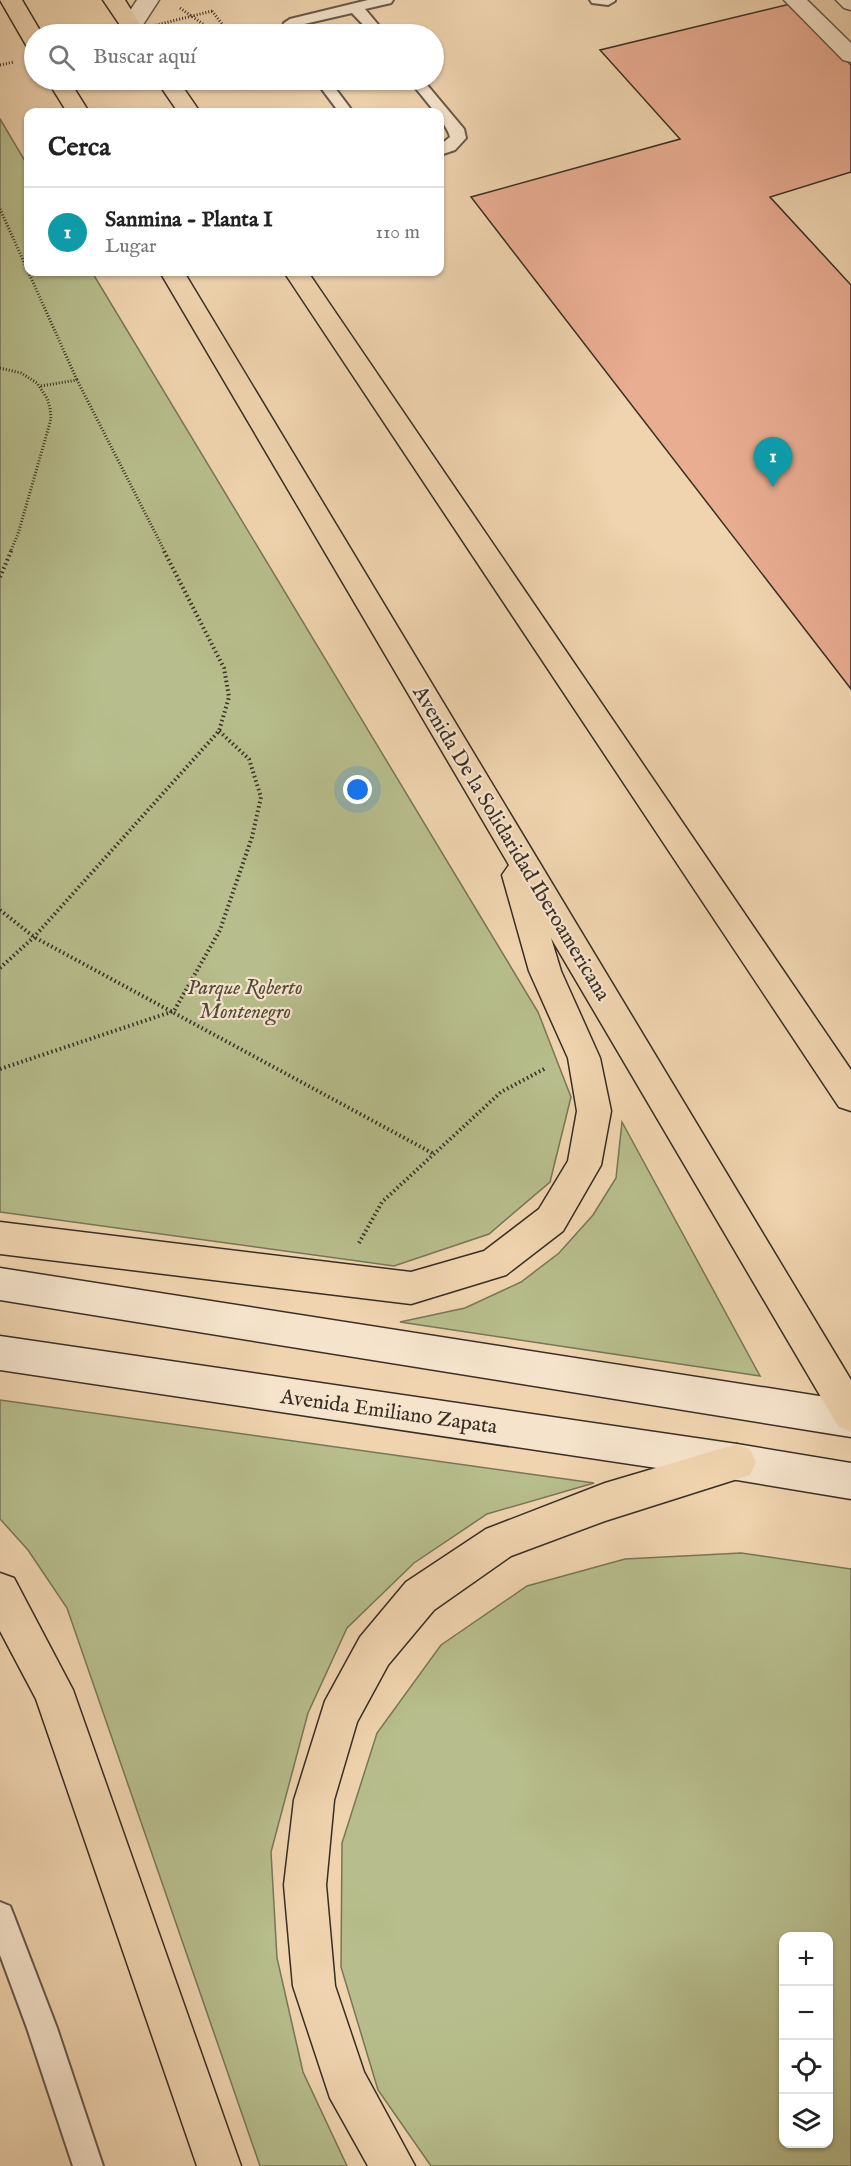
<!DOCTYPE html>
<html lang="es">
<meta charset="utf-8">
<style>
:root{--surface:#fff;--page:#f6f6f6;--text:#222;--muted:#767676;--line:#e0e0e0;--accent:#111827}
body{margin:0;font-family:"IM FELL English",serif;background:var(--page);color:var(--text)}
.controls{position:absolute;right:18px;bottom:18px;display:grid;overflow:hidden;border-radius:12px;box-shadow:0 2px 4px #0004}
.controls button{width:54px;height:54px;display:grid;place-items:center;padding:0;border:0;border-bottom:2px solid var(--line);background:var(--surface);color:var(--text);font:30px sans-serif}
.you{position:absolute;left:358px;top:790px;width:21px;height:21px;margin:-15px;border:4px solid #fff;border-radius:50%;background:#1a73e8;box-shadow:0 0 0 9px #1a73e833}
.badge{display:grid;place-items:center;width:39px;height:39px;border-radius:50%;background:var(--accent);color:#fff;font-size:20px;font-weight:700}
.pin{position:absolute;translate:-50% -50px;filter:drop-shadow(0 2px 3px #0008)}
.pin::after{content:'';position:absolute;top:32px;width:21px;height:18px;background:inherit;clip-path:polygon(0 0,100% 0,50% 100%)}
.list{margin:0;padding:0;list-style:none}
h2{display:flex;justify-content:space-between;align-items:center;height:78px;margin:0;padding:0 24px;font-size:26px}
h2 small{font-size:20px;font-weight:400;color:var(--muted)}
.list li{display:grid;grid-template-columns:39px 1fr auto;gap:18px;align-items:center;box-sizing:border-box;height:90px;padding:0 24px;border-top:2px solid var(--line)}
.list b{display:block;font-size:22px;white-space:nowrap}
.list p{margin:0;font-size:20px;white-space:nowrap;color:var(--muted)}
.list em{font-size:20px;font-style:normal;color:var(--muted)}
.icon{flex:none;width:33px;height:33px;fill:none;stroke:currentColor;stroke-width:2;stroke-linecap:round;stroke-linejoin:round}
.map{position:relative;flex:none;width:851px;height:2166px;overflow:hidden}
.search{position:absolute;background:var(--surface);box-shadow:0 2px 4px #0004;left:24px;top:24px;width:420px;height:66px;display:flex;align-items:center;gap:15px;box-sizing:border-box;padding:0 21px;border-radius:33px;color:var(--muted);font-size:22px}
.panel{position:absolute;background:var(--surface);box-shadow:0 2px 4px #0004;left:24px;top:108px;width:420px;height:168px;border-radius:12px}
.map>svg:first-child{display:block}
.green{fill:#b7bd8c;stroke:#787658;stroke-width:1.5;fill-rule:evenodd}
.building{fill:#e9ad92;stroke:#382f25;stroke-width:1.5}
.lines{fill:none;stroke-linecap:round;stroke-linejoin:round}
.lane-casing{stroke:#665848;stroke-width:4}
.street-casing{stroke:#665848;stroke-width:3}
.secondary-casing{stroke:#382f25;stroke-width:3}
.highway-casing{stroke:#382f25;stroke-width:3}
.path-far1{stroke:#382f25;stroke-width:3;stroke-dasharray:1 2;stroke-linecap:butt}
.path{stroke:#382f25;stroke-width:4;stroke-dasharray:1.5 3;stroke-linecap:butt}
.lane{fill:#f5e3cb;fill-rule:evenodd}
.street{fill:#f5e3cb;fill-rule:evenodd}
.secondary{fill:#f5e3cb;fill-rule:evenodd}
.highway{fill:#efd4af;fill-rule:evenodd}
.path-bridge{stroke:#382f25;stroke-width:3;stroke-dasharray:1 2;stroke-linecap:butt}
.labels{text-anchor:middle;stroke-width:4.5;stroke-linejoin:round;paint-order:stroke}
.street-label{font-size:21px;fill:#382f25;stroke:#f5e3cb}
.park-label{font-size:21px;font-style:italic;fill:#514b3a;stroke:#f5e3cb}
</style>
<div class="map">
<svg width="851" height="2166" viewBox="0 0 851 2166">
<rect width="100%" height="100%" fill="#efd4af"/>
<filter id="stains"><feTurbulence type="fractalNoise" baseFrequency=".00333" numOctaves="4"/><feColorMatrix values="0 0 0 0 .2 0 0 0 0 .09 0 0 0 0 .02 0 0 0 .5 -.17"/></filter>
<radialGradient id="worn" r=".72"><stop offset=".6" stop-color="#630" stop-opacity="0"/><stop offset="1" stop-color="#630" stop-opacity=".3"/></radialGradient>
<g class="green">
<polygon points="0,119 28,166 28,272 92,272 538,1012 571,1097 550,1182 489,1234 394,1266 0,1212"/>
<polygon points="622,1122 760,1376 400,1322 465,1308 521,1282 559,1253 593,1215 616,1178"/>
<polygon points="0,1400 594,1483 487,1514 414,1563 347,1628 308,1713 271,1852 277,1958 303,2072 347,2166 260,2166 67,1608 28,1550 0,1519"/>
<path d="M741,1553L851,1569V2166H431L378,2090L341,1967L342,1843L377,1733L441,1645L527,1586L625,1559ZM828,1936V2144H784V1936Z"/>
</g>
<polygon class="building" points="790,4 851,65 851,172 770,197 851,285 851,689 471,197 680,139 600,50"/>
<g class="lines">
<g class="lane-casing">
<g id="lane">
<polygon points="368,0 393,0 391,3 365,9 386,34 372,34 352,13 300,25 296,28 297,34 283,34 281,31 284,23 290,19"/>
<polygon points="590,0 615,0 615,1 608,5 592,3"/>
<polygon points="315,80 329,80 353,112 339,112"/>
<path d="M409,80H423L464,129L466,138L455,150L440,155V145L450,137C448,128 440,122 440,112H435Z"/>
<polygon points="0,1902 10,1906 14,1916 57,2028 103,2166 73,2166 27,2028 0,1955"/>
</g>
</g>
<g class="street-casing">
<g id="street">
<polygon points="137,0 159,0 139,31 131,32 123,31 120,26"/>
<polygon points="784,0 807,0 851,43 851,62 843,60"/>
<polygon points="836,0 851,0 851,10 844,8"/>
</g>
</g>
<g class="secondary-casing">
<g id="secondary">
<polygon points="0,1268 851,1401 851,1437 0,1300"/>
<polygon points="0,1336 737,1444 851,1463 851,1499 737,1480 0,1370"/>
</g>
</g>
<g class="highway-casing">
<g id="highway">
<polygon points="0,0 22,0 42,34 34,34 34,46 26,45"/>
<polygon points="103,0 125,0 146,34 126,34"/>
<polygon points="47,80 69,80 89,112 67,112"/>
<polygon points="156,80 178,80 200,112 178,112"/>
<polygon points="160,272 184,272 851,1380 851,1432 838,1426 551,938 561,971 600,1058 611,1111 601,1165 563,1231 506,1275 411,1304 0,1254 0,1222 411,1272 484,1251 539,1209 568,1161 577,1111 568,1058 529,971 502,875 509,865"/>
<polygon points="284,272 308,272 851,1070 851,1111 839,1107"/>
<polygon points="737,1444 750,1449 756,1462 750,1475 605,1521 511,1556 434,1610 388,1665 357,1722 334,1800 326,1885 335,1986 364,2072 415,2166 368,2166 330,2098 293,1986 284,1885 294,1800 325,1701 360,1637 406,1582 486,1529 605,1483"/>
<polygon points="0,1573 14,1578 73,1690 241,2166 197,2166 36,1699 0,1631"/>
</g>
</g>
<g class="path-far1">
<polyline points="180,8 203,24 211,34"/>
<polyline points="212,11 230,34"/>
<polyline points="0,65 14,62"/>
<polyline points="0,209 77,380"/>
<polyline points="0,368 21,373 37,383 47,398 50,408 51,419 18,534 11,550"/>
<polyline points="41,386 77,380 164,550"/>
</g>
<g class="path">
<polyline points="0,577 12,549"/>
<polyline points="0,910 34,937 434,1154"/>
<polyline points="0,968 34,937 219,731 229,697 224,668 163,549"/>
<polyline points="0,1069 174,1011 220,930 252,837 261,797 249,759 219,731"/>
<polyline points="359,1243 382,1202 501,1092 546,1068"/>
</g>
<use href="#lane" class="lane"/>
<use href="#street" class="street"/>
<use href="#secondary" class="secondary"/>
<use href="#highway" class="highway"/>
<polyline class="path-bridge" points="121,34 212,11"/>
</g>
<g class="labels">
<g class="street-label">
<text transform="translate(512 843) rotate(59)" y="7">Avenida De la Solidaridad Iberoamericana</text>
<text transform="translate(389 1411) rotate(8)" y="7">Avenida Emiliano Zapata</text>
</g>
<g class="park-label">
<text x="245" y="994">Parque Roberto<tspan x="245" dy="24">Montenegro</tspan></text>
</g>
</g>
<rect width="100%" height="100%" filter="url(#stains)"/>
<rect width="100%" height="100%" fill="url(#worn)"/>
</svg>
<div class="controls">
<button>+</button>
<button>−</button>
<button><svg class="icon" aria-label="locate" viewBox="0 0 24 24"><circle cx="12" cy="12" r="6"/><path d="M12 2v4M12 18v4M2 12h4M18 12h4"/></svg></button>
<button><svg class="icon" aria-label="layers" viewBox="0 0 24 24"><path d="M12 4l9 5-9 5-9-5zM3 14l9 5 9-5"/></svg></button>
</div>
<div class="you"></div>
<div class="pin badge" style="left:773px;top:487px;background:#0f9aa8">1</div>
<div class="search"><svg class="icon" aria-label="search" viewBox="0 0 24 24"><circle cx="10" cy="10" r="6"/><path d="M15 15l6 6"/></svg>Buscar aquí</div>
<section class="panel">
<h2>Cerca<small></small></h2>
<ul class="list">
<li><span class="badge" style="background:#0f9aa8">1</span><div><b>Sanmina - Planta I</b><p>Lugar</p></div><em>110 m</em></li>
</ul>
</section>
</div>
